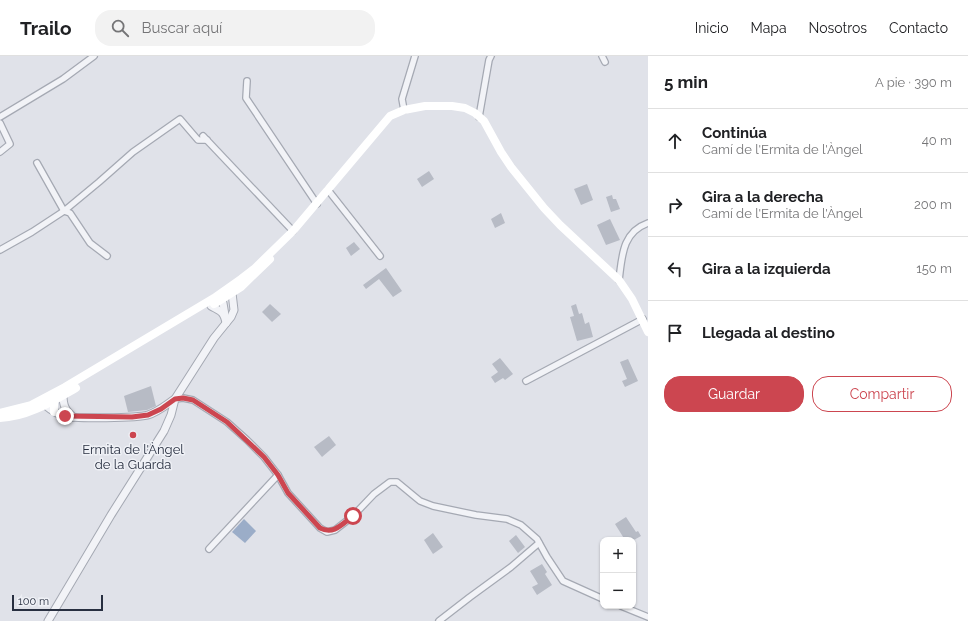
<!DOCTYPE html>
<html lang="es">
<meta charset="utf-8">
<style>
:root{--surface:#fff;--page:#f2f2f2;--text:#202124;--muted:#757577;--line:#e0e0e0;--accent:#cc4650}
body{margin:0;font-family:Raleway,sans-serif;background:var(--page);color:var(--text)}
.controls{position:absolute;right:12px;bottom:12px;display:grid;overflow:hidden;border-radius:8px;box-shadow:0 1px 3px #0004}
.controls button{width:36px;height:36px;display:grid;place-items:center;padding:0;border:0;border-bottom:1px solid var(--line);background:var(--surface);color:var(--text);font:20px sans-serif}
.scale{position:absolute;left:12px;bottom:10px;width:91px;box-sizing:border-box;padding-left:4px;border:2px solid #282f40;border-top:0;font-size:11px;line-height:14px;white-space:nowrap;color:#282f40;-webkit-text-stroke:3px #eff1f6;paint-order:stroke}
.stop{position:absolute;width:12px;height:12px;margin:-9px;border:3px solid #cc4650;border-radius:50%;background:#fff}
.stop.end{background:#cc4650;border-color:#fff;box-shadow:0 1px 4px #0008}
.list{margin:0;padding:0;list-style:none}
h2{display:flex;justify-content:space-between;align-items:center;height:52px;margin:0;padding:0 16px;font-size:17px}
h2 small{font-size:13px;font-weight:400;color:var(--muted)}
.list li{display:grid;grid-template-columns:26px 1fr auto;gap:12px;align-items:center;box-sizing:border-box;height:64px;padding:0 16px;border-top:1px solid var(--line)}
.list b{display:block;font-size:15px;white-space:nowrap}
.list p{margin:0;font-size:13px;white-space:nowrap;color:var(--muted)}
.list em{font-size:13px;font-style:normal;color:var(--muted)}
.actions{display:flex;gap:8px;padding:12px 16px}
.actions a{flex:1;padding:9px 0;border:1px solid var(--accent);border-radius:16px;text-align:center;font-size:14px;color:var(--accent)}
.actions .main{background:var(--accent);color:#fff}
.icon{flex:none;width:22px;height:22px;fill:none;stroke:currentColor;stroke-width:2;stroke-linecap:round;stroke-linejoin:round}
.map{position:relative;flex:none;width:648px;height:565px;overflow:hidden}
header{display:flex;align-items:center;gap:24px;box-sizing:border-box;height:56px;padding:0 20px;background:var(--surface);border-bottom:1px solid var(--line)}
header strong{font-size:19px}
nav{display:flex;gap:22px;margin-inline-start:auto;font-size:14px}
.search{width:280px;height:36px;background:var(--page);display:flex;align-items:center;gap:10px;box-sizing:border-box;padding:0 14px;border-radius:16px;color:var(--muted);font-size:15px}
main{display:flex}
aside{flex:1;background:var(--surface)}
.map>svg:first-child{display:block}
.water{fill:#9badc8}
.building{fill:#b7bbc5}
.lines{fill:none;stroke-linecap:round;stroke-linejoin:round}
.minor-casing{stroke:#a5a9b3;stroke-width:8}
.tertiary-casing{stroke:#a5a9b3;stroke-width:9}
.minor{stroke:#f2f3f7;stroke-width:5.5}
.tertiary{stroke:#f2f3f7;stroke-width:7}
.secondary{stroke:#fff;stroke-width:8}
.route{stroke:#cc4650;stroke-width:5}
.poi-dot{fill:#cc4650;stroke:#eff1f6;stroke-width:1.5}
.labels{text-anchor:middle;stroke-width:3;stroke-linejoin:round;paint-order:stroke}
.poi-label{font-size:13px;fill:#282f40;stroke:#eff1f6}
</style>
<header>
<strong>Trailo</strong>
<div class="search"><svg class="icon" aria-label="search" viewBox="0 0 24 24"><circle cx="10" cy="10" r="6"/><path d="M15 15l6 6"/></svg>Buscar aquí</div>
<nav><a>Inicio</a><a>Mapa</a><a>Nosotros</a><a>Contacto</a></nav>
</header>
<main>
<div class="map">
<svg width="648" height="565" viewBox="0 0 648 565">
<rect width="100%" height="100%" fill="#e0e2e9"/>
<polygon class="water" points="244,463 256,475 245,487 232,476"/>
<g class="building">
<polygon points="429,115 434,123 422,131 417,123"/>
<polygon points="587,128 593,144 581,149 574,133"/>
<polygon points="612,139 613,143 616,143 620,153 611,156 606,141"/>
<polygon points="501,157 505,167 495,172 491,163"/>
<polygon points="610,163 620,184 606,189 597,169"/>
<polygon points="354,186 360,193 351,200 346,192"/>
<polygon points="386,212 402,235 393,241 379,223 366,233 363,229"/>
<polygon points="270,248 281,258 272,266 262,256"/>
<polygon points="576,248 579,258 582,257 585,268 589,266 593,281 577,285 570,261 574,260 571,250"/>
<polygon points="500,302 513,318 505,324 503,322 495,327 491,321 498,316 492,308"/>
<polygon points="628,303 638,325 625,331 622,325 627,323 620,306"/>
<polygon points="151,330 156,350 147,354 128,356 124,340"/>
<polygon points="329,380 336,389 322,401 314,391"/>
<polygon points="626,461 636,476 638,475 641,480 634,484 625,484 615,468"/>
<polygon points="433,477 443,491 433,498 424,484"/>
<polygon points="516,479 525,491 518,497 509,485"/>
<polygon points="542,508 547,516 545,518 552,529 537,539 532,531 538,528 530,515"/>
</g>
<g class="lines">
<g class="minor-casing">
<g id="minor">
<polyline points="602,0 605,6"/>
<polyline points="247,25 246,42 317,148"/>
<polyline points="404,54 402,43 415,0"/>
<polyline points="0,61 63,23 94,0"/>
<polyline points="479,61 489,4 491,0"/>
<polyline points="0,67 10,88 0,96"/>
<polyline points="203,80 293,175"/>
<polyline points="37,107 64,155 99,126 133,96 180,63 198,84 207,84"/>
<polyline points="328,134 380,200"/>
<polyline points="0,194 32,176 64,155 70,157 90,187 107,200"/>
<path d="M619,224C622,201 622,176 648,167"/>
<polyline points="526,325 643,263"/>
<polyline points="175,343 183,342 193,344 227,366 247,384 264,401 278,419 288,437 320,472 327,476 335,474 353,460 374,438 390,426 397,426 420,445 433,450 476,459 507,463 521,469 537,483 547,501 563,525 603,543"/>
<polyline points="209,493 278,419"/>
<polyline points="621,550 648,561"/>
<polyline points="439,565 470,541 511,511 539,487"/>
</g>
</g>
<g class="tertiary-casing">
<g id="tertiary">
<polyline points="223,247 225,259"/>
<path d="M211,250C220,255 224,255 226,267"/>
<path d="M63,339C63,349 65,354 73,361"/>
<path d="M45,349C51,354 57,358 64,360C74,363 138,362 148,359C158,356 166,349 175,343"/>
<polyline points="48,565 111,459 164,375 171,359 175,343 214,282 231,261 234,254 232,237"/>
</g>
</g>
<use href="#minor" class="minor"/>
<use href="#tertiary" class="tertiary"/>
<g class="secondary">
<polyline points="214,248 241,231 270,203"/>
<polyline points="54,356 54,344 55,342"/>
<polyline points="0,357 31,349 65,331 214,242 241,223 254,213 293,175 390,60 404,54 425,50 452,50 465,52 475,57 484,65 501,96 511,111 544,152 560,169 619,224 632,243 648,276"/>
<path d="M0,362C28,361 53,345 76,332"/>
</g>
</g>
<g class="lines">
<path class="route" d="M65,360L132,361L148,359L161,353L175,343L183,342L193,344L227,366L264,401L278,419L288,437L320,472C334,479 342,468 353,460"/>
</g>
<circle class="poi-dot" cx="133" cy="379" r="4"/>
<g class="labels">
<g class="poi-label">
<text x="133" y="398">Ermita de l'Àngel<tspan x="133" dy="15">de la Guarda</tspan></text>
</g>
</g>
</svg>
<div class="controls">
<button>+</button>
<button>−</button>
</div>
<div class="scale">100 m</div>
<div class="stop" style="left:353px;top:460px"></div>
<div class="stop end" style="left:65px;top:360px"></div>
</div>
<aside>
<h2>5 min<small>A pie · 390 m</small></h2>
<ul class="list">
<li><svg class="icon" aria-label="ahead" viewBox="0 0 24 24"><path d="M12 20V5M6 11l6-6 6 6"/></svg><div><b>Continúa</b><p>Camí de l'Ermita de l'Àngel</p></div><em>40 m</em></li>
<li><svg class="icon" aria-label="right" viewBox="0 0 24 24"><path d="M7 20v-9h11M14 6l5 5-5 5"/></svg><div><b>Gira a la derecha</b><p>Camí de l'Ermita de l'Àngel</p></div><em>200 m</em></li>
<li><svg class="icon" aria-label="left" viewBox="0 0 24 24"><path d="M17 20v-9H6M10 6l-5 5 5 5"/></svg><div><b>Gira a la izquierda</b></div><em>150 m</em></li>
<li><svg class="icon" aria-label="arrive" viewBox="0 0 24 24"><path d="M6 21V4h12l-3 4 3 4H6"/></svg><div><b>Llegada al destino</b></div></li>
</ul>
<div class="actions"><a class="main">Guardar</a><a>Compartir</a></div>
</aside>
</main>
